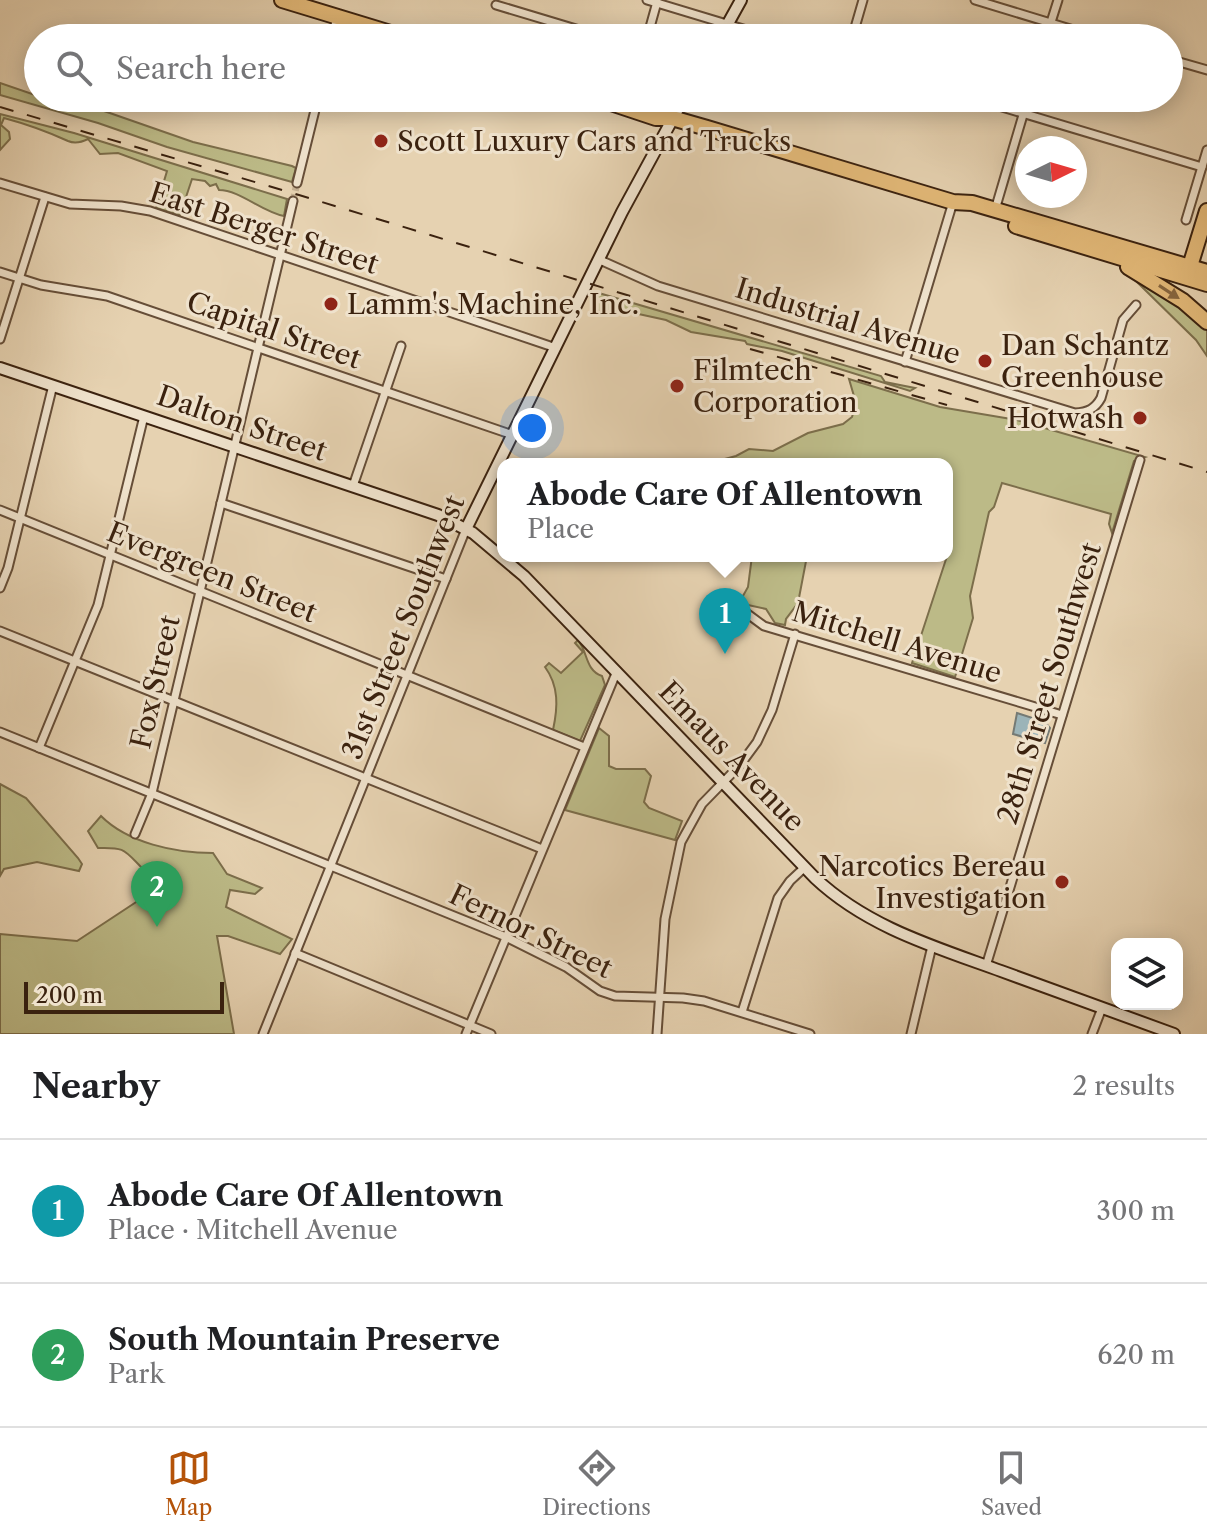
<!DOCTYPE html>
<meta charset="utf-8">
<style>
:root{--surface:#fff;--page:#f2f2f2;--text:#202124;--muted:#757577;--line:#e0e0e0;--accent:#b45309}
body{margin:0;font-family:"Libre Caslon Text",serif;background:var(--page);color:var(--text)}
.controls{position:absolute;right:24px;bottom:24px;display:grid;overflow:hidden;border-radius:16px;box-shadow:0 4px 20px #0003}
.controls button{width:72px;height:72px;display:grid;place-items:center;padding:0;border:0;border-bottom:2px solid var(--line);background:var(--surface);color:var(--text);font:40px sans-serif}
.compass{position:absolute;left:1015px;top:136px;width:72px;height:72px;border-radius:50%;background:var(--surface);box-shadow:0 4px 20px #0003;rotate:85deg}
.scale{position:absolute;left:24px;bottom:20px;width:200px;box-sizing:border-box;padding-left:8px;border:4px solid #3b220f;border-top:0;font-size:22px;line-height:28px;white-space:nowrap;color:#3b220f;-webkit-text-stroke:6px #efe2cc;paint-order:stroke}
.you{position:absolute;left:532px;top:428px;width:28px;height:28px;margin:-20px;border:6px solid #fff;border-radius:50%;background:#1a73e8;box-shadow:0 0 0 12px #1a73e833}
.badge{display:grid;place-items:center;width:52px;height:52px;border-radius:50%;background:var(--accent);color:#fff;font-size:26px;font-weight:700}
.pin{position:absolute;translate:-50% -66px;filter:drop-shadow(0 2px 4px #0008)}
.pin::after{content:'';position:absolute;top:42px;width:28px;height:24px;background:inherit;clip-path:polygon(0 0,100% 0,50% 100%)}
.popup{position:absolute;left:497px;top:458px;width:456px;height:104px;box-sizing:border-box;display:grid;place-content:center;border-radius:16px;background:var(--surface);filter:drop-shadow(0 2px 6px #0005);font-size:26px;white-space:nowrap;color:var(--muted)}
.popup b{font-size:30px;color:var(--text)}
.popup::after{content:'';position:absolute;left:50%;top:100%;margin-left:-16px;border:16px solid transparent;border-top-color:var(--surface)}
.list{margin:0;padding:0;list-style:none}
h2{display:flex;justify-content:space-between;align-items:center;height:104px;margin:0;padding:0 32px;font-size:34px}
h2 small{font-size:26px;font-weight:400;color:var(--muted)}
.list li{display:grid;grid-template-columns:52px 1fr auto;gap:24px;align-items:center;box-sizing:border-box;height:144px;padding:0 32px;border-top:2px solid var(--line)}
.list b{display:block;font-size:30px;white-space:nowrap}
.list p{margin:0;font-size:26px;white-space:nowrap;color:var(--muted)}
.list em{font-size:26px;font-style:normal;color:var(--muted)}
.icon{flex:none;width:44px;height:44px;fill:none;stroke:currentColor;stroke-width:2;stroke-linecap:round;stroke-linejoin:round}
.map{position:relative;flex:none;width:1207px;height:1034px;overflow:hidden}
.search{position:absolute;background:var(--surface);box-shadow:0 4px 20px #0003;left:24px;right:24px;top:24px;height:88px;display:flex;align-items:center;gap:20px;box-sizing:border-box;padding:0 28px;border-radius:44px;color:var(--muted);font-size:30px}
.sheet{height:392px;background:var(--surface)}
nav{display:flex;justify-content:space-around;align-items:center;box-sizing:border-box;height:112px;border-top:2px solid var(--line);background:var(--surface);font-size:22px;color:var(--muted)}
nav a{display:grid;justify-items:center;gap:4px}
nav .on{color:var(--accent)}
.map>svg:first-child{display:block}
.green{fill:#bcba87;stroke:#7c6e4b;stroke-width:2}
.water{fill:#9cb4b8;stroke:#757a74;stroke-width:2}
.lines{fill:none;stroke-linecap:round;stroke-linejoin:round}
.street-tunnel{stroke:#c4af91;stroke-width:7;stroke-dasharray:7 3.5;stroke-linecap:butt}
.street-casing{stroke:#664e38;stroke-width:11}
.secondary-casing{stroke:#3b220f;stroke-width:14}
.highway-casing{stroke:#3b220f;stroke-width:18}
.street{stroke:#efe2cc;stroke-width:7}
.secondary{stroke:#efe2cc;stroke-width:10}
.highway{stroke:#e3b978;stroke-width:14}
.rail{stroke:#3b220f;stroke-width:2;stroke-dasharray:14 14;stroke-linecap:butt}
.oneway{fill:#87663e}
.poi-dot{fill:#8f2418;stroke:#efe2cc;stroke-width:3}
.labels{text-anchor:middle;stroke-width:6;stroke-linejoin:round;paint-order:stroke}
.poi-label{font-size:28px;fill:#3b220f;stroke:#efe2cc;text-anchor:start}
.street-label{font-size:28px;fill:#3b220f;stroke:#efe2cc}
</style>
<div class="map">
<svg width="1207" height="1034" viewBox="0 0 1207 1034">
<rect width="100%" height="100%" fill="#e6d2b1"/>
<filter id="stains"><feTurbulence type="fractalNoise" baseFrequency=".0025" numOctaves="4"/><feColorMatrix values="0 0 0 0 .2 0 0 0 0 .09 0 0 0 0 .02 0 0 0 .5 -.17"/></filter>
<radialGradient id="worn" r=".72"><stop offset=".6" stop-color="#630" stop-opacity="0"/><stop offset="1" stop-color="#630" stop-opacity=".3"/></radialGradient>
<g class="green">
<polygon points="0,83 38,96 38,98 62,104 65,98 83,98 85,99 84,104 193,142 292,166 296,168 292,182 167,147 98,123 0,95"/>
<path d="M0,114L74,133L287,199L284,216C262,212 240,190 219,190L216,184L210,186L205,181L192,179L180,215L156,208L167,171L118,153L100,154L88,139C82,142 75,144 68,141C44,130 30,125 4,118L1,125L9,132L10,139L0,150Z"/>
<polygon points="1131,273 1146,280 1207,330 1207,356 1196,340 1137,282"/>
<polygon points="592,291 881,376 885,382 915,388 910,391 782,351 747,344 745,341 691,332 666,320 634,313 610,314 598,311 591,294"/>
<polygon points="849,379 940,407 1017,420 1145,457 1134,461 1112,533 1109,524 1111,514 1002,483 994,507 989,512 970,596 973,618 955,677 912,663 951,544 950,533 947,530 947,464 706,464 736,456 749,449 773,451 808,433 843,424 852,417 856,403"/>
<polygon points="752,556 807,556 798,603 786,619 785,625 775,623 766,609 739,603 748,587"/>
<path d="M578,640C588,652 585,670 602,676L605,685L580,741L553,730C558,707 559,686 545,667L549,663L561,673L583,652L575,643Z"/>
<polygon points="599,728 609,736 609,766 616,769 645,769 651,776 644,802 649,808 682,821 675,840 565,810"/>
<polygon points="0,784 26,798 78,858 82,864 79,871 37,862 4,869 0,876"/>
<path d="M101,816C128,843 175,853 213,853L227,874L262,888L255,894L230,890L226,907L292,939L280,954L228,936H217L234,1034H0V934L77,941L165,883C158,878 149,875 143,869C124,850 126,847 98,848L88,831Z"/>
</g>
<polygon class="water" points="1017,713 1045,722 1050,728 1045,743 1013,734"/>
<g class="lines">
<polyline class="street-tunnel" points="293,201 297,183"/>
<g class="street-casing">
<g id="street">
<polyline points="647,0 773,38"/>
<polyline points="975,0 1100,38"/>
<polyline points="496,5 606,38"/>
<polyline points="332,38 337,17"/>
<polyline points="647,38 657,2"/>
<polyline points="852,38 863,0"/>
<polyline points="1046,38 1058,0"/>
<polyline points="1169,59 1207,70"/>
<polyline points="972,98 1202,167"/>
<polyline points="628,99 629,98"/>
<polyline points="0,183 70,204 121,206 150,211 556,348"/>
<polyline points="297,183 318,98"/>
<polyline points="995,210 1028,98"/>
<polyline points="1186,220 1207,150"/>
<path d="M600,260L658,286L1075,413C1088,412 1095,409 1101,398L1123,320L1136,305"/>
<polyline points="0,272 41,285 107,296 513,435"/>
<polyline points="0,339 45,197"/>
<polyline points="905,362 953,202"/>
<polyline points="353,486 401,346"/>
<polyline points="221,503 446,579"/>
<polyline points="0,510 584,747"/>
<polyline points="0,588 8,568 53,385"/>
<polyline points="726,598 764,626 1062,715"/>
<polyline points="0,631 542,849"/>
<polyline points="0,732 506,937 566,967 600,991 615,996 683,998 704,1001 810,1034"/>
<polyline points="39,748 98,605 144,416"/>
<polyline points="135,834 152,793 293,201"/>
<polyline points="295,953 491,1034"/>
<polyline points="986,966 1140,460"/>
<polyline points="742,1012 778,898 790,881 805,867"/>
<polyline points="263,1034 466,529"/>
<polyline points="466,1034 617,671"/>
<polyline points="657,1034 665,919 681,842 702,804 740,765 757,742 772,710 795,634"/>
<polyline points="911,1034 932,946"/>
<polyline points="1092,1034 1102,1008"/>
</g>
</g>
<g class="secondary-casing">
<g id="secondary">
<polyline points="720,38 741,0"/>
<path d="M0,368L438,515L473,533L524,576L815,878C867,927 935,947 1001,971C1059,992 1117,1013 1174,1034"/>
<polyline points="466,529 622,212 684,98"/>
</g>
</g>
<g class="highway-casing">
<g id="highway">
<polyline points="282,0 407,38"/>
<polyline points="596,98 656,118 672,118 707,128 953,202 972,203 1207,272"/>
<polyline points="1016,226 1207,284"/>
<polyline points="1128,267 1183,301 1207,322"/>
<polyline points="1187,276 1207,211"/>
</g>
</g>
<use href="#street" class="street"/>
<use href="#secondary" class="secondary"/>
<use href="#highway" class="highway"/>
<g class="rail">
<polyline points="0,107 299,195 1207,472"/>
<polyline points="750,349 947,405"/>
</g>
</g>
<defs><path id="oneway-solid" d="M-6-.8H1V-3.2L6.5 0L1 3.2V.8H-6Z" transform="scale(2)"/></defs>
<use class="oneway" href="#oneway-solid" transform="translate(1169 292) rotate(33)"/>
<g class="poi-dot">
<circle cx="381" cy="141" r="8"/>
<circle cx="331" cy="304" r="8"/>
<circle cx="985" cy="361" r="8"/>
<circle cx="677" cy="386" r="8"/>
<circle cx="1140" cy="418" r="8"/>
<circle cx="1062" cy="882" r="8"/>
</g>
<g class="labels">
<g class="poi-label">
<text x="397" y="151">Scott Luxury Cars and Trucks</text>
<text x="347" y="314">Lamm's Machine, Inc.</text>
<text x="1001" y="355">Dan Schantz<tspan x="1001" dy="32">Greenhouse</tspan></text>
<text x="693" y="380">Filmtech<tspan x="693" dy="32">Corporation</tspan></text>
<text x="1124" y="428" text-anchor="end">Hotwash</text>
<text x="1046" y="876" text-anchor="end">Narcotics Bereau<tspan x="1046" dy="32">Investigation</tspan></text>
</g>
<g class="street-label">
<text transform="translate(264 228) rotate(18)" y="10">East Berger Street</text>
<text transform="translate(848 321) rotate(17)" y="10">Industrial Avenue</text>
<text transform="translate(274 330) rotate(19)" y="10">Capital Street</text>
<text transform="translate(242 423) rotate(19)" y="10">Dalton Street</text>
<text transform="translate(212 572) rotate(22)" y="10">Evergreen Street</text>
<text transform="translate(403 627) rotate(-68)" y="10">31st Street Southwest</text>
<text transform="translate(897 642) rotate(17)" y="10">Mitchell Avenue</text>
<text transform="translate(155 682) rotate(-77)" y="10">Fox Street</text>
<text transform="translate(1049 683) rotate(-73)" y="10">28th Street Southwest</text>
<text transform="translate(732 756) rotate(46)" y="10">Emaus Avenue</text>
<text transform="translate(531 931) rotate(26)" y="10">Fernor Street</text>
</g>
</g>
<rect width="100%" height="100%" filter="url(#stains)"/>
<rect width="100%" height="100%" fill="url(#worn)"/>
</svg>
<div class="controls">
<button><svg class="icon" aria-label="layers" viewBox="0 0 24 24"><path d="M12 4l9 5-9 5-9-5zM3 14l9 5 9-5"/></svg></button>
</div>
<svg class="compass" viewBox="-18 -18 36 36"><path d="M0-13l5 13h-10z" fill="#e53935"/><path d="M0 13l5-13h-10z" fill="#757577"/></svg>
<div class="scale">200 m</div>
<div class="you"></div>
<div class="pin badge" style="left:725px;top:654px;background:#0f9aa8">1</div>
<div class="popup"><b>Abode Care Of Allentown</b>Place</div>
<div class="pin badge" style="left:157px;top:927px;background:#2e9e5b">2</div>
<div class="search"><svg class="icon" aria-label="search" viewBox="0 0 24 24"><circle cx="10" cy="10" r="6"/><path d="M15 15l6 6"/></svg>Search here</div>
</div>
<section class="sheet">
<h2>Nearby<small>2 results</small></h2>
<ul class="list">
<li><span class="badge" style="background:#0f9aa8">1</span><div><b>Abode Care Of Allentown</b><p>Place · Mitchell Avenue</p></div><em>300 m</em></li>
<li><span class="badge" style="background:#2e9e5b">2</span><div><b>South Mountain Preserve</b><p>Park</p></div><em>620 m</em></li>
</ul>
</section>
<nav>
<a class="on"><svg class="icon" aria-label="map" viewBox="0 0 24 24"><path d="M3 6l6-2 6 2 6-2v14l-6 2-6-2-6 2zM9 4v14M15 6v14"/></svg>Map</a>
<a><svg class="icon" aria-label="directions" viewBox="0 0 24 24"><path d="M12 3l9 9-9 9-9-9zM9 14v-3h6M13 9l2 2-2 2"/></svg>Directions</a>
<a><svg class="icon" aria-label="saved" viewBox="0 0 24 24"><path d="M7 4h10v16l-5-4-5 4z"/></svg>Saved</a>
</nav>
